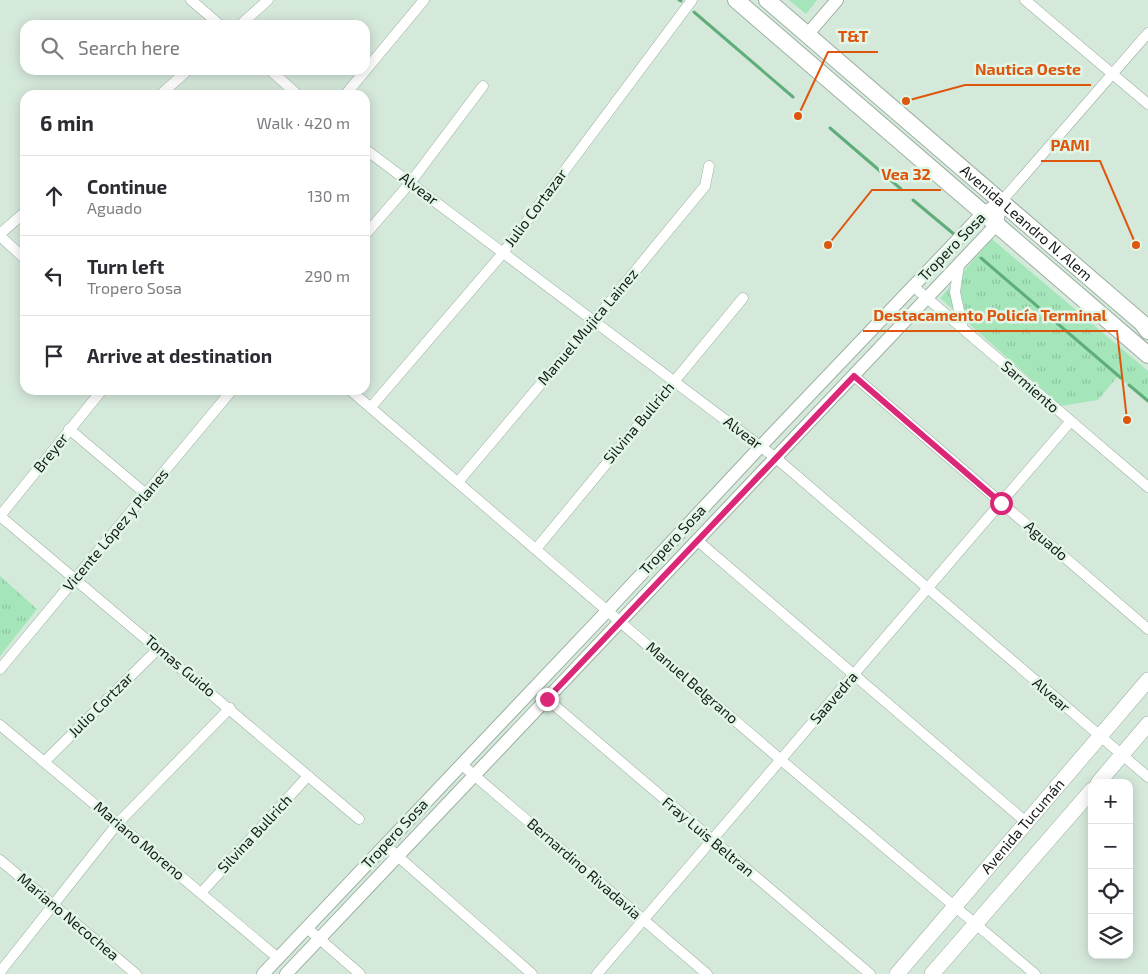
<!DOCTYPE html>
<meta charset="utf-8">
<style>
:root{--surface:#fff;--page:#f2f2f3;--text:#2b2b33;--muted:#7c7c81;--line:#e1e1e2}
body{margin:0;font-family:"Exo 2",sans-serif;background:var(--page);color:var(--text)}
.controls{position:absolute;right:15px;bottom:15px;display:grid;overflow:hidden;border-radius:10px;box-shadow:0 2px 12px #0003}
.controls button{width:45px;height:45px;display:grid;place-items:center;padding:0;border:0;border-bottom:1px solid var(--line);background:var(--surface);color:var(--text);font:25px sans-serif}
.stop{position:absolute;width:15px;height:15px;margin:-11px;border:4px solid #db2777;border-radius:50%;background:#fff}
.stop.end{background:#db2777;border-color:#fff;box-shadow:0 1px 5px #0008}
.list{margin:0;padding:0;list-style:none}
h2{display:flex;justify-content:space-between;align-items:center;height:65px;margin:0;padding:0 20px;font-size:21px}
h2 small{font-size:16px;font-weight:400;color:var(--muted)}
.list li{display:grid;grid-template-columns:32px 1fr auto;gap:15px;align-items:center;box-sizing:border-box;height:80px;padding:0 20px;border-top:1px solid var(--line)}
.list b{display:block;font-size:19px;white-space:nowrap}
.list p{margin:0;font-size:16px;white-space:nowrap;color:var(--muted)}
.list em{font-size:16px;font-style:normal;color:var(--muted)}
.icon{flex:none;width:28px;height:28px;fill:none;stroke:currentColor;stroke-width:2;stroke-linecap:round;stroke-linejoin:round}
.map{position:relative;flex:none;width:1148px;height:974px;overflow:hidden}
.search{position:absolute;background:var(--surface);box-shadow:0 2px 12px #0003;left:20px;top:20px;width:350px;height:55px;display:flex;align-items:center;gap:12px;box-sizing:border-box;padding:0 18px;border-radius:15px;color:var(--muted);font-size:19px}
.panel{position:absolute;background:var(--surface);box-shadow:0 2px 12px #0003;left:20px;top:90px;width:350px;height:305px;border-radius:15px}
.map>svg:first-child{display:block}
.grass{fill:url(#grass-tufts)}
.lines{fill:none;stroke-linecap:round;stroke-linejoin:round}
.stream{stroke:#5fad7b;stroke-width:3}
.minor-casing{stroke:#9cafa2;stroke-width:11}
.tertiary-casing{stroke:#9cafa2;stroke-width:14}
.secondary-casing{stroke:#9cafa2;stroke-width:16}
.primary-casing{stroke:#9cafa2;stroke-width:18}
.minor{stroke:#fff;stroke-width:10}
.tertiary{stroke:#fff;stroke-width:12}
.secondary{stroke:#fff;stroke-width:15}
.primary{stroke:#fff;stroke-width:16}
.route{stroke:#db2777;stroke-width:6}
.labels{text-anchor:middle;stroke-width:5;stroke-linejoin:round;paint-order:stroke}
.street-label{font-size:15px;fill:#151c17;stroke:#e2f6e8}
.leader{fill:none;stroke:#dd560d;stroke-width:2}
.callout-dot{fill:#dd560d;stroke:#e2f6e8;stroke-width:2}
.callout-label{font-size:16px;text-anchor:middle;font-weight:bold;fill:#dd560d;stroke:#e2f6e8;stroke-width:5;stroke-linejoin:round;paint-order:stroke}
</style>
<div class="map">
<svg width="1148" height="974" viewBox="0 0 1148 974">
<defs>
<pattern id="grass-tufts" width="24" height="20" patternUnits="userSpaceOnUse" patternTransform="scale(1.25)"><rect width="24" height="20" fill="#a4e6ba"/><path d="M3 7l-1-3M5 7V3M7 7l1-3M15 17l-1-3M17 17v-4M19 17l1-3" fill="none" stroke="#8cc59f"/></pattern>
</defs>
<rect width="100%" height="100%" fill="#d5e9db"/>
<g class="grass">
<polygon points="789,0 817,0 806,14"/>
<polygon points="992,239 1148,371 1148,402 1118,376 1098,400 1061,406 940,298"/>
<polygon points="0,576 37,609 0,656"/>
</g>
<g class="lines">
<g class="stream">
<polyline points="679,0 681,1"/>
<polyline points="694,12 793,97"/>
<polyline points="830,128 901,189"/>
<polyline points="913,200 955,235"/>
<polyline points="981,258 1121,378"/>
<polyline points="1129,385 1148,401"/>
</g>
<g class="minor-casing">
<g id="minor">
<polyline points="191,0 220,25"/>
<polyline points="1025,0 1148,104"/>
<polyline points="240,25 268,0"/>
<polyline points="270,70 298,95"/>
<polyline points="160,95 188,70"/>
<polyline points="345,95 424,0"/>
<polyline points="365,149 776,458 1148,777"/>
<polyline points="1001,202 1148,33"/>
<polyline points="0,234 25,212"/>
<polyline points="365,235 410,183 483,86"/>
<polyline points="0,236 25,259"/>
<polyline points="959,265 955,292 963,329"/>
<polyline points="914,287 1148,487"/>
<polyline points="854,376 1148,629"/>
<polyline points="350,390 781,760 1035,974"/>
<polyline points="371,407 503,253 692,0"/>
<polyline points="69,429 146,494"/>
<polyline points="458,482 594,321 705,186 709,166"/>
<polyline points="0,516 359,819"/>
<polyline points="0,516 102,390"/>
<polyline points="698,541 1026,822"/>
<polyline points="536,549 743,298"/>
<polyline points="0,669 232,390"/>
<polyline points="547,699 870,974"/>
<polyline points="0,725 278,958"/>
<polyline points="44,762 159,648"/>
<polyline points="461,764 707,974"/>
<polyline points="385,845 532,974"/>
<polyline points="0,860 136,974"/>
<polyline points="201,893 308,776"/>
<polyline points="307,928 360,974"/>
<polyline points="0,972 118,823 230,708"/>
<polyline points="597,974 1070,422"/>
</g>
</g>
<g class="tertiary-casing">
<g id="tertiary">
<polyline points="807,35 837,0"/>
<polyline points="263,974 608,610 761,446 983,213 1001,202"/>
<polyline points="286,974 997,224 1001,202"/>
</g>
</g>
<g class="secondary-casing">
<g id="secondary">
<polyline points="1098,783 1148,724"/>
<path id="s1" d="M897,974L1148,680"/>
<polyline points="932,974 1092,790"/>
</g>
</g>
<g class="primary-casing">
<g id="primary">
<polyline points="736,0 1148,355"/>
<path id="s2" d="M767,0L1142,323L1148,331"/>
</g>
</g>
<use href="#minor" class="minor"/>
<use href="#tertiary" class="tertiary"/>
<use href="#secondary" class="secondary"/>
<use href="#primary" class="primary"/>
</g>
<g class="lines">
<polyline class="route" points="547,699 854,376 1001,503"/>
</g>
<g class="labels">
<g class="street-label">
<text transform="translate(419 189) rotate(37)" y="5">Alvear</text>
<text transform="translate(536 208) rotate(-53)" y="5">Julio Cortazar</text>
<text dy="5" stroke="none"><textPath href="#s2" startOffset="342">Avenida Leandro N. Alem</textPath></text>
<text transform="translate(952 247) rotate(-46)" y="5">Tropero Sosa</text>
<text transform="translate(588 327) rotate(-50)" y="5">Manuel Mujica Lainez</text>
<text transform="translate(1030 387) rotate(41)" y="5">Sarmiento</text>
<text transform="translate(639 423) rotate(-50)" y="5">Silvina Bullrich</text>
<text transform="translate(743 433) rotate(37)" y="5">Alvear</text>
<text transform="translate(51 453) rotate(-51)" y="5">Breyer</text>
<text transform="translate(116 530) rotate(-50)" y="5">Vicente López y Planes</text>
<text transform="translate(673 540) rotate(-47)" y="5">Tropero Sosa</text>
<text transform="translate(1046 541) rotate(41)" y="5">Aguado</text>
<text transform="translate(180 666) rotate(40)" y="5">Tomas Guido</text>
<text transform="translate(692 683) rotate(41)" y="5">Manuel Belgrano</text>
<text transform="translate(1051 695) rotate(41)" y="5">Alvear</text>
<text transform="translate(834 698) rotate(-49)" y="5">Saavedra</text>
<text transform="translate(101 705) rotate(-45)" y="5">Julio Cortzar</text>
<text dy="5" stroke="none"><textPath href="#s1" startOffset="194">Avenida Tucumán</textPath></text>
<text transform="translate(255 834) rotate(-47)" y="5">Silvina Bullrich</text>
<text transform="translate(395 834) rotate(-47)" y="5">Tropero Sosa</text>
<text transform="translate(708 837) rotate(40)" y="5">Fray Luis Beltran</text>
<text transform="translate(139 841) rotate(40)" y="5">Mariano Moreno</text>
<text transform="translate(584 869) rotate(41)" y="5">Bernardino Rivadavia</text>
<text transform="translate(68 917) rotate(40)" y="5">Mariano Necochea</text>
</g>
</g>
<path class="leader" d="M798 116L828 52H878M906 101L965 85H1091M1136 245L1100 161H1041M828 245L872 190H941M1127 420L1117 331H863"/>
<g class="callout-dot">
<circle cx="798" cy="116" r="5"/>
<circle cx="906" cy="101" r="5"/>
<circle cx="1136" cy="245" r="5"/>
<circle cx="828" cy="245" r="5"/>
<circle cx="1127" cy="420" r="5"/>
</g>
<g class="callout-label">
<text x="853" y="42">T&amp;T</text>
<text x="1028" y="75">Nautica Oeste</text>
<text x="1070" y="151">PAMI</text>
<text x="906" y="180">Vea 32</text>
<text x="990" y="321">Destacamento Policía Terminal</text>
</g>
</svg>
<div class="controls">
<button>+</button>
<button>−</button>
<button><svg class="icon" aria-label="locate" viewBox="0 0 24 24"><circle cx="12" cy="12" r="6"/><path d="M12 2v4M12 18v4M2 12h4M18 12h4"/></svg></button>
<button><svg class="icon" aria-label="layers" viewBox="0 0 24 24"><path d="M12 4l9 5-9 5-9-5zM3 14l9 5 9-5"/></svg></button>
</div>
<div class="stop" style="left:1001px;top:503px"></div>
<div class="stop end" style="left:547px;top:699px"></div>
<div class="search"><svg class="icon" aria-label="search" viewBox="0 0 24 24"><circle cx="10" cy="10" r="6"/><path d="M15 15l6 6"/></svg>Search here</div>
<section class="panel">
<h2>6 min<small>Walk · 420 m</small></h2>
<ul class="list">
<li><svg class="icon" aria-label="ahead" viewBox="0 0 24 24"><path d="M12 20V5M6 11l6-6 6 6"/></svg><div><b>Continue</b><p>Aguado</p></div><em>130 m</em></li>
<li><svg class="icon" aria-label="left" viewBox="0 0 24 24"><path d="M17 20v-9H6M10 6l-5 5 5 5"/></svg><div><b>Turn left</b><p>Tropero Sosa</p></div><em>290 m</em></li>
<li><svg class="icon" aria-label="arrive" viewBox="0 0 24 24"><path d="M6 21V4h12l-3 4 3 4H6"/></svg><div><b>Arrive at destination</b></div></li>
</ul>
</section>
</div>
